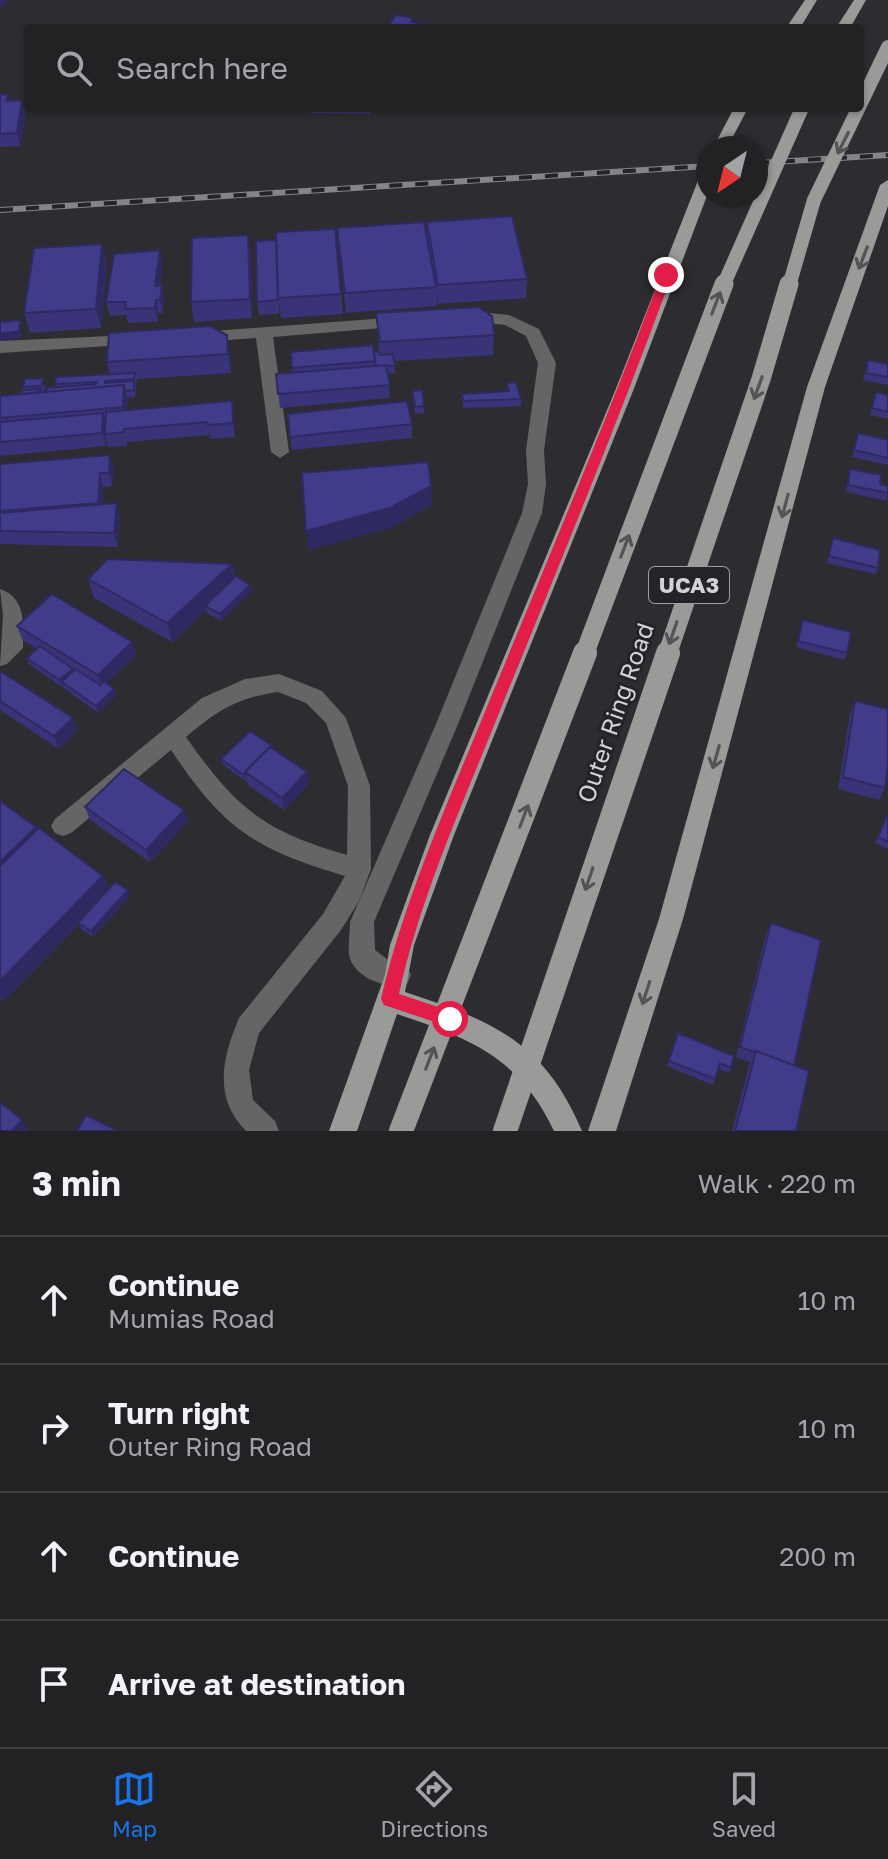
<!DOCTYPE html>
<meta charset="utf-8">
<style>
:root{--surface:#222225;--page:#2e2f32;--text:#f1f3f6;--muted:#a2a4a7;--line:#3f3f42;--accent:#1a73e8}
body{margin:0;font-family:"Golos Text",sans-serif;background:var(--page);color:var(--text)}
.compass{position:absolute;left:696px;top:136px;width:72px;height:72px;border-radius:50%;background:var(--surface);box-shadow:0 2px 6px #0004;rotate:215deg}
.stop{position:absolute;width:24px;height:24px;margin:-18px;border:6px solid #e11d48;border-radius:50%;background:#fff}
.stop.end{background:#e11d48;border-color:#fff;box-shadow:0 2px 8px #0008}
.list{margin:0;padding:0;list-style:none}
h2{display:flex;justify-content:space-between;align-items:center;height:104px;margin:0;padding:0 32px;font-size:34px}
h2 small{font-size:26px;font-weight:400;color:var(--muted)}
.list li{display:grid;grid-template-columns:52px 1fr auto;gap:24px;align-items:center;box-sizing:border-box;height:128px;padding:0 32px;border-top:2px solid var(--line)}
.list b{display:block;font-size:30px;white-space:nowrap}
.list p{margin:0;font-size:26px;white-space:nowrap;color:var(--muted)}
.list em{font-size:26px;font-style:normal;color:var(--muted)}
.icon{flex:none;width:44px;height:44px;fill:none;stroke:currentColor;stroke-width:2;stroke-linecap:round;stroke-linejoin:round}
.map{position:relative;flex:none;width:888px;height:1131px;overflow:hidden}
.search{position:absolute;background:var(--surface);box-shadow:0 2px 6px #0004;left:24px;right:24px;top:24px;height:88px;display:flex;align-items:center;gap:20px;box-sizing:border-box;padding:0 28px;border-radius:8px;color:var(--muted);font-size:30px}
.sheet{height:616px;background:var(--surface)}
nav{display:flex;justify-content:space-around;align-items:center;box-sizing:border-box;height:112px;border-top:2px solid var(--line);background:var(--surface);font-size:22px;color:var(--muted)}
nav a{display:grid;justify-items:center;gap:4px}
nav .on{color:var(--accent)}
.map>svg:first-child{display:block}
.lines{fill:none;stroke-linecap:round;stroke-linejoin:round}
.minor{fill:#646564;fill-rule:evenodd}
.major{fill:#999b99;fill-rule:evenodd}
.rail-casing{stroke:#858588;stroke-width:6}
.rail{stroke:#232427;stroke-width:4;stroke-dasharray:13;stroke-linecap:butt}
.major-bridge-far2{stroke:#999b99;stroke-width:14}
.major-bridge-far1{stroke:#999b99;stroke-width:19}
.major-bridge{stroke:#999b99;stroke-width:24}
.wall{fill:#383477}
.shaded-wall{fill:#2e2a61}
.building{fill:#413c8a;stroke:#2e2a61;stroke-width:2}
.oneway{stroke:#525455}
.route{fill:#e11d48}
.labels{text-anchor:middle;stroke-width:6;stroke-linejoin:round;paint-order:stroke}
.shield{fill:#232427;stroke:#9e9ea1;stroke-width:2}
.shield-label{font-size:22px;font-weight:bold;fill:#d3d3d5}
.street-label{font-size:24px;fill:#d3d3d5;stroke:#232427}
</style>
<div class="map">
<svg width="888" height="1131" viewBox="0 0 888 1131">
<rect width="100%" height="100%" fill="#2d2d31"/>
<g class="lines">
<g class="minor">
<path d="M468,311L509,315L539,329L556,363L544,450L546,484L542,513L458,724L374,922L375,950L391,962L407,966L411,975L407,984C388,991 353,977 349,955C348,944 350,932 350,922L436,724L522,513L528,484L526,450L538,363L526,336L505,325L462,320L460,316L462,312Z"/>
<polygon points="400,317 406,318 408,322 406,326 273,337 289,452 280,458 271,452 256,338 201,342 192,337 201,332"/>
<polygon points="133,335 139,336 142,340 139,344 0,353 0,341"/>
<path d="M0,589C27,598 23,626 23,648L7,664L0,666L3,615Z"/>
<path d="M279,674L322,691L346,718L370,786L371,869L359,901L341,930L259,1033L249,1070L253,1100L275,1121L279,1131H246C213,1098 222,1058 239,1018L323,914L345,876C254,849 224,829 171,750L71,833L63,836L55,833L51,826L55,819L202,698L245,679ZM278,692L306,703L326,723L348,786L347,855C263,831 236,808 186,737C218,710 237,698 278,692Z"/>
</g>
<g class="major">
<polygon points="805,0 817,0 800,28 786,28"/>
<polygon points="854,0 866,0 850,28 836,28"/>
<polygon points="734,108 748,108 727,148 713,148"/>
<path d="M708,169V193L633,391L454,835L414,945L405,992C492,1021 544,1041 582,1131H554C519,1057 471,1039 397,1014L357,1131H329L385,975L390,945L430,835L615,391L701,173Z"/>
<polygon points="888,180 888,206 825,387 683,919 616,1131 588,1131 659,919 807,387 880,185"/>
</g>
<g class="rail-casing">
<g id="rail">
<polyline points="756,163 888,155"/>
<polyline points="0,210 708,166"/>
</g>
</g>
<use href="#rail" class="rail"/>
<g class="major-bridge-far2">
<polyline points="723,286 802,108"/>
<polyline points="789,286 814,200 888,47"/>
</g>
<g class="major-bridge-far1">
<polyline points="584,655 724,284"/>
<polyline points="667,655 761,379 789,284"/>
</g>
<g class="major-bridge">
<polyline points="401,1131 585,653"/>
<polyline points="505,1131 668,653"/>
</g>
</g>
<g class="wall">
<polygon points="0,95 26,113 20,146 0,147"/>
<polygon points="311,108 376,108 376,110 370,110 370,114 311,113"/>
<rect x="403" y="108" width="14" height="3"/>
<polygon points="427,222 527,279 526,298 438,304 437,295 437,306 346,313 337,228 427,237"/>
<polygon points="335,229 343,314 281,318 279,302 279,314 259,315 257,302"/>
<polygon points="102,244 107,263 101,328 30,333 24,313"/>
<polygon points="160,250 162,263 160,285 164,299 163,313 158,313 158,322 128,323 126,315 110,316 106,302"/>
<polygon points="251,254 252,318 194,322 191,302"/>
<polygon points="376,313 494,335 493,355 394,361 395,373 388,373 390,398 280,408 276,374 292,373 291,352 374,354 379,352"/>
<polygon points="227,335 230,354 231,373 137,379 135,397 127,398 127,410 232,401 235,437 210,439 210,435 127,442 127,446 108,447 106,439 106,446 0,456 0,396 21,394 24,390 23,387 45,385 44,392 47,392 56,388 55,384 110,375 107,362"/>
<polygon points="868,360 888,364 888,385 863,380"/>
<polygon points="507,383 521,399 521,406 463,408 462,394 507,391"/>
<polygon points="412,391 424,406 424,413 415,414"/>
<polygon points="876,392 888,395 888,419 870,415"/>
<polygon points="288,414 412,424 412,438 292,450"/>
<polygon points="858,433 888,440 888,465 852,457"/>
<polygon points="0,464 114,469 112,486 103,487 102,505 120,517 118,547 0,544"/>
<polygon points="850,469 880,484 888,486 887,501 846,492"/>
<polygon points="833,538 878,568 875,574 827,563"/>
<polygon points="232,564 235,577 252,591 221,621 206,612 206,610 172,642 94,598 88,579"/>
<polygon points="803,620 847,653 844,660 796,647"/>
<polygon points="17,626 132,642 136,655 106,683 116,695 98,713 64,688 63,686 62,687 29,664 27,658 37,649 22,639"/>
<polygon points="0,671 73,718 77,730 59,749 0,710"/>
<polygon points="855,701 885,788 879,800 838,789 850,714"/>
<polygon points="274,747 275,751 309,784 284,810 248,785 247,782 223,765 221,759"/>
<polygon points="0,801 36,827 37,830 103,876 109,889 130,896 93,937 81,929 79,924 4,1001 0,998"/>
<polygon points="85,807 188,822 150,862 90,820"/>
<polygon points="887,815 888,815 888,849 875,843"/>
<polygon points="771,923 794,1066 796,1131 732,1131 750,1062 736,1057 766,934"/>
<polygon points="678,1033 731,1068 729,1073 718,1069 713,1085 667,1066"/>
</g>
<g class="shaded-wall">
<polygon points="0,0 8,0 0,8"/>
<polygon points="22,100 26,113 20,146 17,133"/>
<polygon points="248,235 251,254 252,318 250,299"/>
<polygon points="102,244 107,263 101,328 96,309"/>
<polygon points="160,250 162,263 158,299 155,286"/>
<polygon points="162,285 164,299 163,313 160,300"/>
<polygon points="156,300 158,313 158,322 155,308"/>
<polygon points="20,320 22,327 21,338 0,341 0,334"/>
<polygon points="227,335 230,354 231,373 228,354"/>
<polygon points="124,385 127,399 126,421 123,407"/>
<polygon points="232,401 234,415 235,437 233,423"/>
<polygon points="103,413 107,426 105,434 106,446 102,433"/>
<polygon points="110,455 114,469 112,486 109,473"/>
<polygon points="100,473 103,487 102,517 98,503"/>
<polygon points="431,486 432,505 391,528 308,550 306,531"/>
<polygon points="117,503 120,517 118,547 114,533"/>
<polygon points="232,564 236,583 205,606 206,610 172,642 167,623"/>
<polygon points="250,585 252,591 221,621 220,614"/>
<polygon points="132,642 136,655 102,688 98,675"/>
<polygon points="73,669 75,675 62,682 63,686 62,687 59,680"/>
<polygon points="114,689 116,695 98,713 96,706"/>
<polygon points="73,718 77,730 59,749 54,736"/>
<polygon points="307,772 309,784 284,810 282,798"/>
<polygon points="184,810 188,822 150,862 146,850"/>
<polygon points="36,827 44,845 0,887 0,862"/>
<polygon points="103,876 110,892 4,1001 0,995 0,981"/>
<polygon points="128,890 130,896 93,937 91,931"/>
<polygon points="22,1120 28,1130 27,1131 12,1131"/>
</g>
<g class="building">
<polygon points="396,15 413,18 411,22 457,28 387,28"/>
<polygon points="8,94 6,101 22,100 17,133 0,134 0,95"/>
<polygon points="512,216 527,279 438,285 427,222"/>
<polygon points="424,222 436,287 345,293 337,228"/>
<polygon points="335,229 341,294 278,298 276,232"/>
<polygon points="248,235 250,299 191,302 192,238"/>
<polygon points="276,240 278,300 257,302 256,241"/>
<polygon points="102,244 96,309 24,313 34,248"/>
<polygon points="160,250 155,286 162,285 160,300 156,300 155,308 125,309 126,302 106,302 114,254"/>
<polygon points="478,307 492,316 494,335 380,342 376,313"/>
<polygon points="20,320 19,331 0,334 0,322"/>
<polygon points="210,326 227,335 228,354 107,362 109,333"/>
<polygon points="373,345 375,361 292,368 291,352"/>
<polygon points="374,352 379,352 380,355 393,354 395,366 376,366"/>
<polygon points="868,360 888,364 888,377 866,373"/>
<polygon points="386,365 390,385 278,394 276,374"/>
<polygon points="135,373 134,379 105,381 105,383 134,381 134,390 125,391 124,385 47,392 47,388 96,384 97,382 55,384 56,377"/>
<polygon points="43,378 42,386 23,387 25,379"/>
<polygon points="516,382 521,399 463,401 462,394 509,391 507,383"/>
<polygon points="124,385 123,407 0,418 0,396"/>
<polygon points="41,389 40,392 21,394 22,390"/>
<polygon points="422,390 424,406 415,407 412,391"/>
<polygon points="876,392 888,395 888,412 872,408"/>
<polygon points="232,401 233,423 208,425 207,422 124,429 124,432 105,434 106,412"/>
<polygon points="407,401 412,424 290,437 288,414"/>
<polygon points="103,413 102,433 0,442 0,422"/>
<polygon points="858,433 888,440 888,458 854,450"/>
<polygon points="110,455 109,473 100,473 98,503 0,511 0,464"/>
<polygon points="428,462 431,486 390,508 306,531 302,473"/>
<polygon points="850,469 881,475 880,484 888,486 888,493 848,485"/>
<polygon points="117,503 114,533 0,531 0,513"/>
<polygon points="833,538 880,550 878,568 829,556"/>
<polygon points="108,559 232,564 167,623 88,579"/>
<polygon points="236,576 250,585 220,614 205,606"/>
<polygon points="52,594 132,642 98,675 17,626"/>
<polygon points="803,620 851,632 847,653 798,641"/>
<polygon points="40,646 73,669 59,680 27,658"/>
<polygon points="75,669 100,685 104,681 114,689 96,706 62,682"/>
<polygon points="0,671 73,718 54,736 0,701"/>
<polygon points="855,701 888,709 888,764 885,788 843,777"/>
<polygon points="250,731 274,747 273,749 270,747 245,772 245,776 221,759"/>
<polygon points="270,747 307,772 282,798 245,772"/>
<polygon points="124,769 184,810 146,850 85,807"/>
<polygon points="0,801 36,827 0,862"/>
<polygon points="887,815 888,815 888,842 878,837"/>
<polygon points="39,828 103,876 0,981 0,866"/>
<polygon points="115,882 128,890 91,931 78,923"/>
<polygon points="771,923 821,940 794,1066 756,1051 755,1052 740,1047"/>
<polygon points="678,1033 734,1056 731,1068 720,1063 715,1079 669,1061"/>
<polygon points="756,1051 809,1071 796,1131 735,1131"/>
<polygon points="0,1102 22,1120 12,1131 0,1131"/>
<polygon points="86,1115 118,1131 77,1131"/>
</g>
<defs><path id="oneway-shaft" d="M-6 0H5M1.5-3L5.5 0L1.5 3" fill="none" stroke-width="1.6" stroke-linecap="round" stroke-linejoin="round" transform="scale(2)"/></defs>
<g class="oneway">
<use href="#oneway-shaft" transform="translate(843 143) rotate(117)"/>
<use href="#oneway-shaft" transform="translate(863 258) rotate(111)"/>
<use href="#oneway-shaft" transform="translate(716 303) rotate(-69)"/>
<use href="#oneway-shaft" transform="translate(758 388) rotate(110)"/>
<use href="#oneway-shaft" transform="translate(785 506) rotate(105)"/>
<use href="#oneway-shaft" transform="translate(625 546) rotate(-69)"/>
<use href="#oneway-shaft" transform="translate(673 633) rotate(109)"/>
<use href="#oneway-shaft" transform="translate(716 757) rotate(106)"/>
<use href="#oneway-shaft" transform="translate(524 816) rotate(-69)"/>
<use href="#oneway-shaft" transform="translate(589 879) rotate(109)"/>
<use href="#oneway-shaft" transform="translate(646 993) rotate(108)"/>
<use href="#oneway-shaft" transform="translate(430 1058) rotate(-69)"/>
</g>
<path class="route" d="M666,271L672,275C619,419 561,561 503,703C465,799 421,894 399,994L456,1013L459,1019L456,1025L450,1027L384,1005L381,999C405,895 451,796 491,697C549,557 608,417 661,275Z"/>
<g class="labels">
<rect class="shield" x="649" y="567" width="80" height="36" rx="6"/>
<g class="shield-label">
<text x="689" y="593">UCA3</text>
</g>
<g class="street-label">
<text transform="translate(616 713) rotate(-71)" y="8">Outer Ring Road</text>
</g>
</g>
</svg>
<svg class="compass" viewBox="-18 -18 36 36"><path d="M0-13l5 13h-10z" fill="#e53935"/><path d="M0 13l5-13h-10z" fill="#a2a4a7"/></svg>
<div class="stop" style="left:450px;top:1019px"></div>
<div class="stop end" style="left:666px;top:275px"></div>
<div class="search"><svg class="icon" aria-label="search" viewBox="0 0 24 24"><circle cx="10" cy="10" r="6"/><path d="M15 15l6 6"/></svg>Search here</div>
</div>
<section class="sheet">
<h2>3 min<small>Walk · 220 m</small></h2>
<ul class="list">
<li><svg class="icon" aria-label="ahead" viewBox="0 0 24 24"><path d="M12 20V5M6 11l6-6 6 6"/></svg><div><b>Continue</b><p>Mumias Road</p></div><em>10 m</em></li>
<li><svg class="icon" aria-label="right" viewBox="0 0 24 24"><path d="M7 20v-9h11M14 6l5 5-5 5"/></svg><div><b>Turn right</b><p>Outer Ring Road</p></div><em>10 m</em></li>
<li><svg class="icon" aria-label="ahead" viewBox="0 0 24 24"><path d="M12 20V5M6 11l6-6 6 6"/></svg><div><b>Continue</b></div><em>200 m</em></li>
<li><svg class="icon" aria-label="arrive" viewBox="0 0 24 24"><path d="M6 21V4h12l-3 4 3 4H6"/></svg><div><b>Arrive at destination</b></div></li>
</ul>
</section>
<nav>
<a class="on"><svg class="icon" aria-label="map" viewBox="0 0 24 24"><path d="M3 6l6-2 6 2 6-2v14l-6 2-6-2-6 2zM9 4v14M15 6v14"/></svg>Map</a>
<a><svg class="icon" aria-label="directions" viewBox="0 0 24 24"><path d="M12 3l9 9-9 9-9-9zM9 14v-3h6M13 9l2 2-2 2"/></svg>Directions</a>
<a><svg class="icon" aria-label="saved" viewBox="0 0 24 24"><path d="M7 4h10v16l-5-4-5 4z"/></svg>Saved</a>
</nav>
